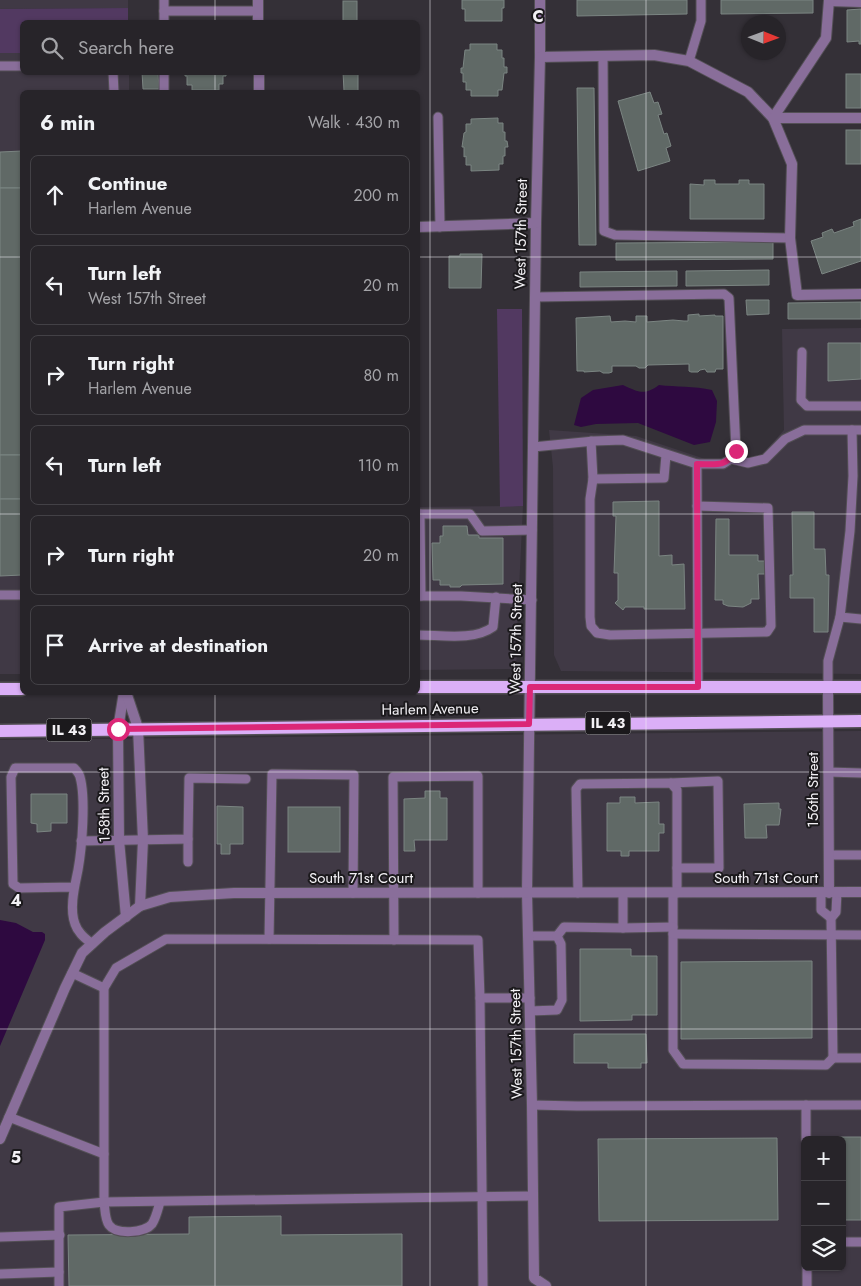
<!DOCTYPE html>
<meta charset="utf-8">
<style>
:root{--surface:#272429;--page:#2f2c31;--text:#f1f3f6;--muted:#a4a4a8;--line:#434146}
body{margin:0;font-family:Jost,sans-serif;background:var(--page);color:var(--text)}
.controls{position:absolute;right:15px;bottom:15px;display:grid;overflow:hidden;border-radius:8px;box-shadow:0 1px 4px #0004}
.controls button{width:45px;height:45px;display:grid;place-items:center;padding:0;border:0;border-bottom:1px solid var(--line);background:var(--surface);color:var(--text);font:25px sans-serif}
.compass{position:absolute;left:741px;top:15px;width:45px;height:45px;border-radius:50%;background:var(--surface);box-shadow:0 1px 4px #0004;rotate:91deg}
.stop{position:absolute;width:15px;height:15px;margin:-11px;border:4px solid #db2777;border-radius:50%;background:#fff}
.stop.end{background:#db2777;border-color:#fff;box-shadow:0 1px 5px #0008}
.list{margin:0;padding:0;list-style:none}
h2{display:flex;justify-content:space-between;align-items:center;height:65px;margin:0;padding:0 20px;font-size:21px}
h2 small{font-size:16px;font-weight:400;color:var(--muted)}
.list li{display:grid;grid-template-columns:32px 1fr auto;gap:15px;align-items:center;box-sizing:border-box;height:80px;margin:0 10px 10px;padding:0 10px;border:1px solid var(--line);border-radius:8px}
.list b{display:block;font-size:19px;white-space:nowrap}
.list p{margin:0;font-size:16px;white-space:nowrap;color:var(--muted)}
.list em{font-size:16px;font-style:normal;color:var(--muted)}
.icon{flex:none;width:28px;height:28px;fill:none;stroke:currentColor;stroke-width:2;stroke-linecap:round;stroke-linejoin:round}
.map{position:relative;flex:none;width:861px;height:1286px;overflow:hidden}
.search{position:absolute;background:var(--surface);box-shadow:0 1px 4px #0004;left:20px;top:20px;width:400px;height:55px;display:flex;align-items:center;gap:12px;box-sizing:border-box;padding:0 18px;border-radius:8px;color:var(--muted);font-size:19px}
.panel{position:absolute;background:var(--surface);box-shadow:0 1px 4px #0004;left:20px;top:90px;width:400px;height:605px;border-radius:8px}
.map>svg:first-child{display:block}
.built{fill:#403945;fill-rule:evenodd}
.green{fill:#523961}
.water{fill:#2e0940}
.building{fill:#606966;stroke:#7b8582}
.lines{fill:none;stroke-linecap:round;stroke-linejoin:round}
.service-casing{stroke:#534f55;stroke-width:11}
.minor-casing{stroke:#534f55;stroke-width:12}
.primary-casing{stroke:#534f55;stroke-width:15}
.service{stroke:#896e9a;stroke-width:9}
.minor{stroke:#896e9a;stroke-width:10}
.primary{stroke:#dbaff7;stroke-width:12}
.route{stroke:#db2777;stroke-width:6}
.grid{fill:none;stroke:#f3f1f5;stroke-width:1;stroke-opacity:0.55}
.labels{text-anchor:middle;stroke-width:4;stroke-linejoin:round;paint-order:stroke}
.shield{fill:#1b191c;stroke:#b2b0b4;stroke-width:1}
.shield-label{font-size:14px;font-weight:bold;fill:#f3f1f5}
.street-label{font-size:15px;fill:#f3f1f5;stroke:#1b191c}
.grid-label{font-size:16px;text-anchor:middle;font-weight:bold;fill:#f3f1f5;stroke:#1b191c;stroke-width:4;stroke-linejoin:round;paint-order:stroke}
</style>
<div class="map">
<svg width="861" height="1286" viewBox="0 0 861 1286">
<rect width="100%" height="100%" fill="#343037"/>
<g class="built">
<polygon points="0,0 128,0 128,8 0,9"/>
<polygon points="0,53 22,53 22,72 129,73 129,92 22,92 22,674 0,674"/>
<polygon points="861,328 861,674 561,671 554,655 553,467 549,430 636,436 711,461 761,456 784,430 782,329"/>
<polygon points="523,506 517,631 517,656 515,669 418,670 418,507"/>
<path d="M861,731V1286H0V740ZM805,1140H842V1267H805Z"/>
</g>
<g class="green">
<polygon points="128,8 128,22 22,22 22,53 0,53 0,9"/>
<polygon points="522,309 523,506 500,507 497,309"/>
</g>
<g class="water">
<path d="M623,385C638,392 644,396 659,385C676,387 694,386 712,390L717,401L716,422L710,442L694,445L638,423L596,424L581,427L574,425L581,398L593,390Z"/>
<polygon points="0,920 16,923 33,932 42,932 45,934 45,940 0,1046"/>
</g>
<g class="building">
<polygon points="462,0 504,0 504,8 502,8 502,21 465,21 465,9 462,9"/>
<polygon points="577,0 687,0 687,14 577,16"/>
<polygon points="721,0 813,0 813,13 721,14"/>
<rect x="343" y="1" width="14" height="21"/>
<polygon points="861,9 861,44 859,44 859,41 847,42 847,10"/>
<polygon points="470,44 497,44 497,50 502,50 502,58 504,58 504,67 507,67 507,73 504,73 502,90 498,90 498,96 471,96 471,90 466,90 466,82 463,82 463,73 461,73 461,68 463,68 465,50 470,50"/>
<polygon points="142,72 158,72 159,89 143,89"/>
<polygon points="185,72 226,72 226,76 223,76 223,84 219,84 219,90 192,90 192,85 187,85 187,76 185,76"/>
<polygon points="343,72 358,72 358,91 344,91"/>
<rect x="846" y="74" width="15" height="34"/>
<polygon points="577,88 594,88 596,245 579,245"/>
<polygon points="650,92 654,103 658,102 662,114 658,115 664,134 667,133 671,146 666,148 670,161 638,171 618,101"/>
<polygon points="498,118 498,123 503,123 503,132 505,132 505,141 507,141 508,147 505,147 505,156 503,156 503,164 499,164 499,170 471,171 471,165 466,165 466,156 464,157 464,147 462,147 464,133 466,132 466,124 471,124 471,119"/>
<rect x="846" y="130" width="15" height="34"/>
<polygon points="22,151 22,188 0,188 0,152"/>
<polygon points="704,180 715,180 715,184 739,184 739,180 749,180 749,184 764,184 764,219 690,219 690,184 704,185"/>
<rect x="0" y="188" width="22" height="267"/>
<polygon points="861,219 861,261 822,274 811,241 823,237 822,233 832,229 834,233 854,226 853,222"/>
<polygon points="773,242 773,259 616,260 616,243"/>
<polygon points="460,254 482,254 481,288 449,288 449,256 460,256"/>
<polygon points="769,270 769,285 686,286 686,271"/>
<polygon points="677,271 677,286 580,287 580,272"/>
<polygon points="746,300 769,300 769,314 747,315"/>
<polygon points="861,302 861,319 788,319 788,303"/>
<polygon points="699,314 699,316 715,315 715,316 723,316 723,369 716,369 715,372 707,372 705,369 700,370 698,372 691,372 689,371 689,364 648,365 645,368 639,368 636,366 612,366 612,372 609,373 603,373 600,371 584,372 584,371 577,371 576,318 610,316 611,322 625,321 636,322 636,316 647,316 647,322 673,320 684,321 688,321 688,315"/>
<polygon points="828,343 861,343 861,379 828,381"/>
<rect x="0" y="455" width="22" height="44"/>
<polygon points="0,499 22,499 22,575 0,576"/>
<polygon points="659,501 659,556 672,555 672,565 684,564 685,609 644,609 644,607 625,607 623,610 615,603 618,600 618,573 614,573 616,516 613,516 613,502"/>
<polygon points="792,512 814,512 814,549 825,549 826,575 829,575 828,632 814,632 814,598 790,598 790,575 793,575"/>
<polygon points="716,519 729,519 729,555 758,555 758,561 766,561 767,574 758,574 759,599 751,599 751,603 743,607 728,606 723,604 723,600 715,600"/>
<polygon points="443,526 467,526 468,535 479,535 479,538 503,538 503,584 462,585 460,587 450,587 450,585 440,585 440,580 433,580 432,543 440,543 440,536 443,536"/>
<polygon points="425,791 440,791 440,798 447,798 447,840 414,840 415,851 404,851 404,799 425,798"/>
<polygon points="31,794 67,794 67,823 51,823 51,831 37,832 37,824 31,823"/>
<polygon points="620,797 635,797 635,803 659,802 659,824 664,824 664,833 659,833 659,851 629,851 629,856 621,856 621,851 607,851 607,803 620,803"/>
<polygon points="779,803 779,809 781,809 779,825 766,825 767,838 745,838 744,804"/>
<polygon points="217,806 243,807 243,844 230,844 230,854 221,854 221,844 217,844"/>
<rect x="288" y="807" width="52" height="45"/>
<polygon points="580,949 631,949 631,956 657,956 657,1015 632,1015 632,1020 580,1021"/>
<polygon points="812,961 812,1038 681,1039 681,962"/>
<polygon points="574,1034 646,1034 647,1063 641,1063 641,1068 608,1068 608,1063 574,1063"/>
<polygon points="828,1137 861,1137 861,1220 842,1220 842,1140 828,1140"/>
<polygon points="777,1138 778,1220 599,1221 598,1139"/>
<polygon points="281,1216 281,1235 402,1234 402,1286 69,1286 68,1235 189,1234 189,1217"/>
</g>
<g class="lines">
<g class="service-casing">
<g id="service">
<polyline points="164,0 164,22"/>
<polyline points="164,11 258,11"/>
<polyline points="603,56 604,231 615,235 790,238"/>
<polyline points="689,61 701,21 701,0"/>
<polyline points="0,66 22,66"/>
<polyline points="113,72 114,92"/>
<polyline points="164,72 164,92"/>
<polyline points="438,117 440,227"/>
<polyline points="802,352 801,400 807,406 861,406"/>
<polyline points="591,441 593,479 664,478 666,455"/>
<polyline points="533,447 594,441 623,440 697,464 723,464 731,459 736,451 729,298 724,294 535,297"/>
<polyline points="731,459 748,463 765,459 785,439 804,430 861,430"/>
<polyline points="697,464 698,687"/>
<polyline points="593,479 590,499 590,617 591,626 597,633 610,635 767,632 771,626 768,508 697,506"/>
<polyline points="418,514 470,514 482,531 532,530"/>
<polyline points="420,514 421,596"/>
<polyline points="0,595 22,595"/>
<polyline points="418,596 461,596 532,600"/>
<polyline points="840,617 861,619"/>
<path d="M418,635C441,635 474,641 493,627L496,597"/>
<polyline points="828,687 828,661 840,617 850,531 853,476 852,430"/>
<polyline points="828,772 861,773"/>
<polyline points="671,783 718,781 719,868 677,868"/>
<polyline points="188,839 188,862"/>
<polyline points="81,841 188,839 189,778 246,779"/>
<polyline points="829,855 861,855"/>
<path d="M74,887L19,888L13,884L11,777L15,768H74C76,770 79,773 80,777C86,798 82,848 78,870C75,885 69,908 75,924C78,933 85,938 92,944"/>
<polyline points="837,892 836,912 831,918 833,1058 861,1058"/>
<polyline points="578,893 576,789 580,784 671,783 677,790 677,893"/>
<polyline points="673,893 673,1050 683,1064 826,1065 833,1058"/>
<polyline points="821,893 821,910 831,918"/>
<polyline points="623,928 673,927"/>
<polyline points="673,934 861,935"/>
<polyline points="528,936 557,936 561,944 562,1000 557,1010 530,1011"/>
<polyline points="557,936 564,927 623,928 623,893"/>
<polyline points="269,939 272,774 354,775 353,893"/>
<polyline points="394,940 393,777 478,776 478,893"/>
<polyline points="72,973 104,988"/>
<polyline points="480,998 483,1286"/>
<polyline points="532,1105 577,1106 861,1105"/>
<polyline points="806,1105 806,1140"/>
<polyline points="9,1117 104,1154"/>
<path d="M160,1202C158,1209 156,1218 152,1224C145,1233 116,1235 109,1225C105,1220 105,1209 104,1202V988L116,968L166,939L478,940L480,998H530"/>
<polyline points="0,1237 60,1235"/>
<polyline points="842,1242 861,1242"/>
<polyline points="807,1267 807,1286"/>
<polyline points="0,1274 59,1272"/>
<polyline points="59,1286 59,1207 104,1202 533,1196"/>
</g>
</g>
<g class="minor-casing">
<g id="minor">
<polyline points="258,0 258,22"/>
<polyline points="540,0 540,57 536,223 527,893 532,1105 534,1278 546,1286"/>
<polyline points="829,1 861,2"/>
<polyline points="540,57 654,55 689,61 748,92 773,118 792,164 790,238 797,295 861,294"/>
<polyline points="259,72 259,92"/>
<polyline points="773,118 826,38 829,0"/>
<polyline points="773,118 861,118"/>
<polyline points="418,227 536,223"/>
<polyline points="828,687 829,893"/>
<polyline points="124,692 118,729 119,840 126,917"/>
<polyline points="126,692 138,728 143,840 140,906"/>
<polyline points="0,1139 65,988 82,953 105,932 140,906 170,897 234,893 861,892"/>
</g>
</g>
<g class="primary-casing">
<g id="primary">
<polyline points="418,687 861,687"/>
<polyline points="0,689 22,689"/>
<polyline points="0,731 861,721"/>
</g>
</g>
<use href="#service" class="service"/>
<use href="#minor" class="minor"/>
<use href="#primary" class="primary"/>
</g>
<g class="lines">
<path class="route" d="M118,729L529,724L530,687H698L697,464C715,464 725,468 736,451"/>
</g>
<path class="grid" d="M215,0V22M430,0V1286M646,0V1286M215,72V92M0,257H22M418,257H861M0,514H22M418,514H861M215,692V1286M0,772H861M0,1029H861"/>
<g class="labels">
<g class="shield">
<rect x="585.5" y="711.5" width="45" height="23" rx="4"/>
<rect x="46.5" y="718.5" width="45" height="23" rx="4"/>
</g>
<g class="shield-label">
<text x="608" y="728">IL 43</text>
<text x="69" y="735">IL 43</text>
</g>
<g class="street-label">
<text transform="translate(521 234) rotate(-89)" y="5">West 157th Street</text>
<text transform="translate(516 639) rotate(-89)" y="5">West 157th Street</text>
<text transform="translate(430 709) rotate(-1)" y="5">Harlem Avenue</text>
<text transform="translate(813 790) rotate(-90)" y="5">156th Street</text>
<text transform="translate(104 805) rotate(-91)" y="5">158th Street</text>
<text x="361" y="883">South 71st Court</text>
<text x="766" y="883">South 71st Court</text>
<text transform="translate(516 1044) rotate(-91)" y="5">West 157th Street</text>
</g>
</g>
<g class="grid-label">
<text x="538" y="22">C</text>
<text x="16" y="906">4</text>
<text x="16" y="1163">5</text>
</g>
</svg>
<div class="controls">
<button>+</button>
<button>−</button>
<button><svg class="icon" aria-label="layers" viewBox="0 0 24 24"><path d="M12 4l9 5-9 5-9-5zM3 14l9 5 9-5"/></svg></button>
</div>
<svg class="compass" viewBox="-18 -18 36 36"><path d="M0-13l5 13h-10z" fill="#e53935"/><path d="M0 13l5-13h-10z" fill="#a4a4a8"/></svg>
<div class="stop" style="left:118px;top:729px"></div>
<div class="stop end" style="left:736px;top:451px"></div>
<div class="search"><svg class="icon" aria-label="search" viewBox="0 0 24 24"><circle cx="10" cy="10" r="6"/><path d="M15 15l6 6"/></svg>Search here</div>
<section class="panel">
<h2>6 min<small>Walk · 430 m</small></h2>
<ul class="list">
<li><svg class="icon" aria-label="ahead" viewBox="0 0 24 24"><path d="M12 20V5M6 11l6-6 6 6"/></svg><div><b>Continue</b><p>Harlem Avenue</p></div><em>200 m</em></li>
<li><svg class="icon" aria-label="left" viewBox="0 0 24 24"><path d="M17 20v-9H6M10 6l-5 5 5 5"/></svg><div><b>Turn left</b><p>West 157th Street</p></div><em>20 m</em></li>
<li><svg class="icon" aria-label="right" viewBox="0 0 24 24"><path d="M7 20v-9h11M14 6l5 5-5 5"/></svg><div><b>Turn right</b><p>Harlem Avenue</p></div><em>80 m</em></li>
<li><svg class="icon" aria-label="left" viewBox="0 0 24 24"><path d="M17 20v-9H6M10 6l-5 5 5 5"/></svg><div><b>Turn left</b></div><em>110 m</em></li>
<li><svg class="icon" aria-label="right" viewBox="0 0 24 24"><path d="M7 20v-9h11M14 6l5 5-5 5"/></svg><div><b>Turn right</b></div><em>20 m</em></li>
<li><svg class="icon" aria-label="arrive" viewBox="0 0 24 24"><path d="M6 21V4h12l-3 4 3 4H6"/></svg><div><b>Arrive at destination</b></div></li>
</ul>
</section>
</div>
